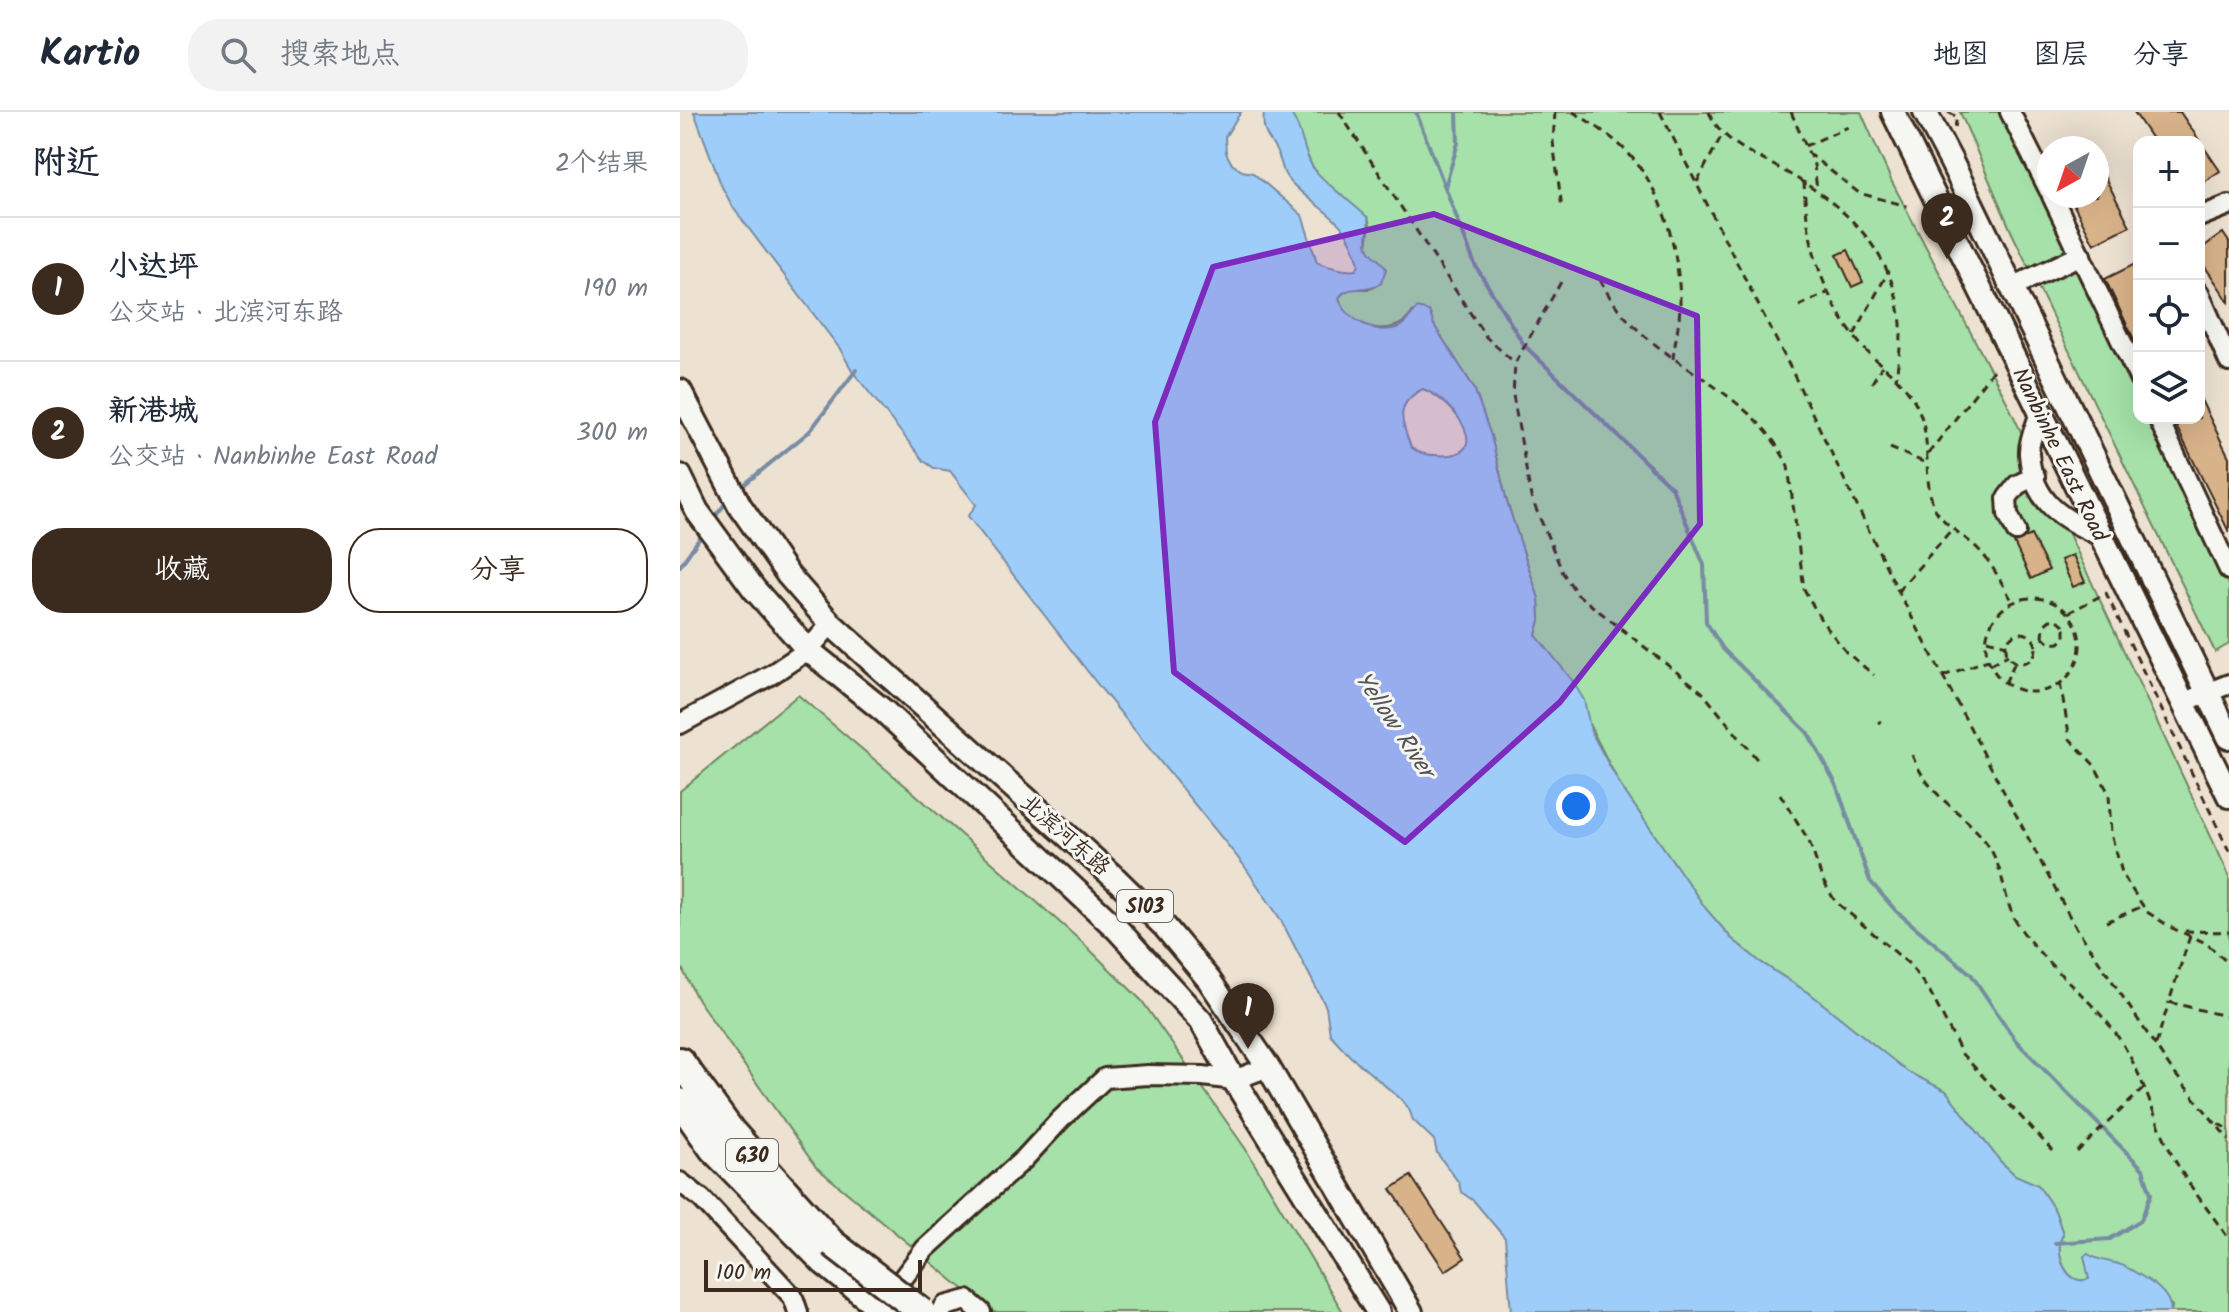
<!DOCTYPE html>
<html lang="zh">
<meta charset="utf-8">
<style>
:root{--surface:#fff;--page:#f2f2f3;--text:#1f2937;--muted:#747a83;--line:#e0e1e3;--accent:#3b2a1e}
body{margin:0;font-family:Kalam,"LXGW WenKai TC",sans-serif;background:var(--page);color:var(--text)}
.controls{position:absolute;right:24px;top:24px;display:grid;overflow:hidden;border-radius:16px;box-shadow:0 8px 32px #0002}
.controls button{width:72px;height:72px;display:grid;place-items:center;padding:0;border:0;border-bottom:2px solid var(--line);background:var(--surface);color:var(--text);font:40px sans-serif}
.compass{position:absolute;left:1357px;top:24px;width:72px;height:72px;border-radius:50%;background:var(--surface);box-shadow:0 8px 32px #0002;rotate:220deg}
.scale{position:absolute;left:24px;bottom:20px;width:218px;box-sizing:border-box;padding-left:8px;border:4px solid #3b2a1e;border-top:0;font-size:22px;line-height:28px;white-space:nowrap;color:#3b2a1e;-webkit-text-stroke:6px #f6f6f2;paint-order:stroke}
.you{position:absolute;left:896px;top:694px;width:28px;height:28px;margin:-20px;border:6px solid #fff;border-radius:50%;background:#1a73e8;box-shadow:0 0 0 12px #1a73e833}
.badge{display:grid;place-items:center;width:52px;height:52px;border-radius:50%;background:var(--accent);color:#fff;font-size:26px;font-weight:700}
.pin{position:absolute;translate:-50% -66px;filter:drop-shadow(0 2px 4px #0008)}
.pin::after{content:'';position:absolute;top:42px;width:28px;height:24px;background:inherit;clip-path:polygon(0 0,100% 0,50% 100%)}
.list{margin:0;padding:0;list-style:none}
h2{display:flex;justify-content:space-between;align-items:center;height:104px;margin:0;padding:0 32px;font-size:34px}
h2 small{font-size:26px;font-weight:400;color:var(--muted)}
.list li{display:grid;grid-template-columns:52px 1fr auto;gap:24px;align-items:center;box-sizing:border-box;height:144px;padding:0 32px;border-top:2px solid var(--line)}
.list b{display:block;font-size:30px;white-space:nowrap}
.list p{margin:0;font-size:26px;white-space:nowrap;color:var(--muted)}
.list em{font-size:26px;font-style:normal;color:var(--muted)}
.actions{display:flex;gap:16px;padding:24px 32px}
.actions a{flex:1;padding:18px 0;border:2px solid var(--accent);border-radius:32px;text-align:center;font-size:28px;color:var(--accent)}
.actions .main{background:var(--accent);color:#fff}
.icon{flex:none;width:44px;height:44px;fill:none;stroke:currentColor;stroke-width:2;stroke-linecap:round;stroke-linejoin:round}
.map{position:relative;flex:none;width:1549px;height:1200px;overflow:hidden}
header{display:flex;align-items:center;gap:48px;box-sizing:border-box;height:112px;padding:0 40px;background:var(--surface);border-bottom:2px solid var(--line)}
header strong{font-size:38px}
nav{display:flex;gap:44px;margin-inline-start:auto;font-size:28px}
.search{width:560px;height:72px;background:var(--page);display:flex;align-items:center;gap:20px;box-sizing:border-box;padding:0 28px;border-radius:32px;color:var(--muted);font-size:30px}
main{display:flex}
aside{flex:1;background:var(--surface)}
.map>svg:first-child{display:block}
.green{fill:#a5e1a8;stroke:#708663;stroke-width:2}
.water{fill:#9fcdfa;stroke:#778ca2;stroke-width:2;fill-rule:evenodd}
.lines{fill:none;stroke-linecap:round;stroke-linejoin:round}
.stream{stroke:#778ca2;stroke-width:4}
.building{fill:#d8b289;stroke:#3b2a1e;stroke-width:2}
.minor-casing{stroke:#3b2a1e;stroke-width:24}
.major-casing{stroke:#3b2a1e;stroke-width:28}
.highway-casing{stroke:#3b2a1e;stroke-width:32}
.path{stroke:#3b2a1e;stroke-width:3;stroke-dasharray:8 6;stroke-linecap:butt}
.minor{stroke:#f6f6f2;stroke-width:18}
.major{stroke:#f6f6f2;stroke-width:22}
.highway{stroke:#f6f6f2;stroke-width:26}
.highway-bridge-casing{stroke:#3b2a1e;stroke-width:32;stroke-linecap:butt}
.highway-bridge{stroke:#f6f6f2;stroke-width:26}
.marked{fill:#7b2cbf;fill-opacity:0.2;stroke:#7b2cbf;stroke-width:6;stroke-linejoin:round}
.labels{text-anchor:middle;stroke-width:6;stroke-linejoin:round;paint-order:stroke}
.shield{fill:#f6f6f2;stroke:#73675e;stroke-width:2}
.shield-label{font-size:20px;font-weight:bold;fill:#3b2a1e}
.street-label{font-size:22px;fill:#3b2a1e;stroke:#f6f6f2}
.water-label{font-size:24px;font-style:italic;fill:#545355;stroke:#f6f6f2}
</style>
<header>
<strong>Kartio</strong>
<div class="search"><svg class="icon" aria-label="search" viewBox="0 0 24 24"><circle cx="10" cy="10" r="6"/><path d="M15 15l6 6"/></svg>搜索地点</div>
<nav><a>地图</a><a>图层</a><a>分享</a></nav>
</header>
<main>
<aside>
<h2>附近<small>2个结果</small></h2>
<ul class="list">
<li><span class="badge">1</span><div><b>小达坪</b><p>公交站 · 北滨河东路</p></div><em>190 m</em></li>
<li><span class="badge">2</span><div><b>新港城</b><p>公交站 · Nanbinhe East Road</p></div><em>300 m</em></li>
</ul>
<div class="actions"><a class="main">收藏</a><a>分享</a></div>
</aside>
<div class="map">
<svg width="1549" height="1200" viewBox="0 0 1549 1200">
<rect width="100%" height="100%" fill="#ede2d2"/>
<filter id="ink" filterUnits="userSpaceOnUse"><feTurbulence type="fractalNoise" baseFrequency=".0125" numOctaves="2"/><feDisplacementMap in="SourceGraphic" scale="16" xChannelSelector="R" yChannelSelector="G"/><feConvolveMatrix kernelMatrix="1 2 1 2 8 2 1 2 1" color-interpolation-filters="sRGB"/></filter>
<g filter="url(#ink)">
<g class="green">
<path d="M608,0H1181L1211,68L1327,290L1549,763V1200H1491L1492,1194L1447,1156L1413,1146L1409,1167C1386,1176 1373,1138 1383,1122L1375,1099L1358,1073L1335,1063L1320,1049L1266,979L1227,960L1133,884L1079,849L1051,826L1026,797L940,673L908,610L856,523L860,508L859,487L827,390L811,324L794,276L754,213L749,199H733C717,229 667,217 659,186L666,177H690L701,171L687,133L690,113L688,106L640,65L631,52Z"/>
<polygon points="1280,0 1319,0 1459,286 1459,306 1469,306 1549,473 1549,532 1535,540 1331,119"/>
<polygon points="118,583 234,681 403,831 462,889 565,1036 663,1200 311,1200 136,1055 16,885 0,852 0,679"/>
</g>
<path class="water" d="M14,0H561L545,25L546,41L552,52L562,59L573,61L622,103L637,150C643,154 669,160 676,158L679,152C667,102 638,101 609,68C602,61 603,54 599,45C591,25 581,25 584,0L611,2C623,18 622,38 632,54C641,69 674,92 688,106C690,116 685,125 688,135C692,145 701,147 706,157L701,171C684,181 667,172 659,186C665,207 697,224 719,215C727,211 731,202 737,196L749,199L754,213L794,276L811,324L827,390L859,487L860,508L856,523L892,568L904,588L911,620L940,673L1026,797L1051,826L1079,849L1133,884L1228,960L1266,979L1320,1049L1335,1063L1358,1073L1375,1099L1383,1122C1373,1139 1386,1176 1409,1167L1404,1144L1408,1142C1419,1150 1434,1149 1446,1155C1463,1165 1491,1178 1491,1200H831L825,1126L794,1089L781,1080L779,1071L757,1041L754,1028L733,1008L729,997L722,988L671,945L650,922L646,895L601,808L563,752L422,578L288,404L296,393L270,359L254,356L244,349L173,260L160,237L54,97L42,75ZM743,277C776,290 818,349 754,343C744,343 738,341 731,335C720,308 715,291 743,277Z"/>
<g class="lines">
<g class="stream">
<polyline points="736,0 795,153 844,233 992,376 1024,453 1026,510 1043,537 1128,621 1156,672 1190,769 1216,799 1291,862 1336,929 1463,1057 1471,1082 1461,1108 1430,1127 1375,1131"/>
<polyline points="765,75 778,31 777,0"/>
<polyline points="60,376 130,319 176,258"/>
<polyline points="34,406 48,388"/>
<polyline points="0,454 24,420"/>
</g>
</g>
<g class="building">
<polygon points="1454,0 1500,0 1540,59 1519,73 1519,30 1474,30"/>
<polygon points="1417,50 1450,114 1414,132 1389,84 1417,84"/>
<polygon points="1543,121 1549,130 1549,190 1519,146 1519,138"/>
<polygon points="1168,138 1183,170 1172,175 1157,143"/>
<polygon points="1459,150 1459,238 1425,167"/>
<polygon points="1519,284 1549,345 1549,420 1492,306 1519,306"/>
<polygon points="1351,423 1369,458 1351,467 1334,431"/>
<polygon points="1393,443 1405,470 1393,475 1381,448"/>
<polygon points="731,1064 785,1146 765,1159 711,1077"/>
</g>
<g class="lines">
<g class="minor-casing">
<g id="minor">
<polyline points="1330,0 1369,78"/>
<polyline points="1372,84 1459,266"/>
<polyline points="1519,105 1549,93"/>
<polyline points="1332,175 1401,143"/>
<polyline points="1519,181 1549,250"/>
<path d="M1360,300C1357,312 1348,329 1349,342C1353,392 1382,406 1422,425"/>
<polyline points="1478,306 1549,458"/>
<polyline points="1336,419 1328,402 1327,386 1337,373 1355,364"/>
<polyline points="1504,590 1549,572"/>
<polyline points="0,612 92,562 128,538 151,512"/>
<polyline points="0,1070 22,1087 113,1185 118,1200"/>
<polyline points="214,1190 223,1166 245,1137 344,1047 380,1008 425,966 468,963 523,964 554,968 588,955"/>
<polyline points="261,1200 265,1194 287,1188 301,1200"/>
</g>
</g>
<g class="major-casing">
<g id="major">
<polyline points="1213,0 1549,684"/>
<polyline points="1245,0 1271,49 1549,625"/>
<polyline points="0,279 60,394 108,463 151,512 437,768 485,815 529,868 588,955 731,1200"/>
<polyline points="0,364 17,399 74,477 128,538 205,600 438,818 521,909 554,968 698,1200"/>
</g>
</g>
<g class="highway-casing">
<g id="highway">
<polyline points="0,949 51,1019 152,1131"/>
<polyline points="0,990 33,1037 145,1150 207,1200"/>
</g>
</g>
<g class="path">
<polyline points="659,0 806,225 835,251"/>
<polyline points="875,0 873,30 882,96"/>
<path d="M893,0C912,11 933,25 948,41C984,79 999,140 1000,191C1000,209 995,229 993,247"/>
<polyline points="980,0 1109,253 1218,479 1392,809 1491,957 1549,1028"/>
<path d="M1029,0C1040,27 1068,40 1093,53C1158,87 1214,134 1221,212C1222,230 1218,249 1216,267"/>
<polyline points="1111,0 1134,53 1137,78"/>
<polyline points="1268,0 1277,5 1275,15"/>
<polyline points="1125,34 1168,15"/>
<polyline points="1128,41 1179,81 1227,94"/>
<path d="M1124,69C1126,129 1142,186 1181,233C1196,251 1219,264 1232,285C1255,321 1241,357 1253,392C1260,412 1286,424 1300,439C1313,453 1323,474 1333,490"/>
<polyline points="1017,70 1043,21"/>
<path d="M920,167C959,252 1070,269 1108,354L1124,477L1141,508L1166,540L1194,563"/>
<polyline points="881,170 835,251 833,283 851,385 883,461 897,482 1022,580 1080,651"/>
<polyline points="1119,194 1147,181"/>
<polyline points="1174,223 1208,160"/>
<polyline points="1192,271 1202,254"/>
<polyline points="1210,336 1248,352"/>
<polyline points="1248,342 1314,257"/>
<polyline points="1218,479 1273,416"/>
<circle cx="1353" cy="533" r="47"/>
<polyline points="1388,501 1426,481 1549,739"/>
<circle cx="1341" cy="536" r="15"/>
<polyline points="1363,525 1364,513 1370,508 1378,508 1385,514"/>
<polyline points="1363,525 1371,532 1379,531 1385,526 1385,514"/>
<polyline points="1307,528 1327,533"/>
<polyline points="1311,552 1328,543"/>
<polyline points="1263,564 1308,548"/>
<polyline points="1325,571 1335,550"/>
<polyline points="1380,571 1390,627 1415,654 1429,682 1431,722 1443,764 1467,800 1492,816 1526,831 1549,852"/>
<polyline points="1198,611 1201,609"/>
<path d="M1232,643C1251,688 1279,695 1305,729C1326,757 1322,788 1338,813C1367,857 1414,886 1442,931C1463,964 1472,1001 1489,1036C1504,1069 1528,1097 1549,1127"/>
<polyline points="1100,682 1129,729 1143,769 1155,789 1229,852 1250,880 1282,942 1373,1039"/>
<polyline points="1426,810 1463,794"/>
<polyline points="1505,819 1549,820"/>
<polyline points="1510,824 1489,890 1549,905"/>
<polyline points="1476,932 1489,890"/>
<polyline points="1538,1012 1549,1017"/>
<polyline points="1397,1040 1464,976"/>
</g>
<use href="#minor" class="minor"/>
<use href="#major" class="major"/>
<use href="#highway" class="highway"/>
<g class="highway-bridge-casing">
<polyline id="highway-bridge" points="152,1131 242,1200"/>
</g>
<use href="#highway-bridge" class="highway-bridge"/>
</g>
</g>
<path class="marked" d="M754,102L1017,204L1020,412L880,590L725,730L494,560L475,310L533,155Z"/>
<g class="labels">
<g class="shield">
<rect x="437" y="778" width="56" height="32" rx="6"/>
<rect x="46" y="1027" width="52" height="32" rx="6"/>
</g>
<g class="shield-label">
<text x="465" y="801">S103</text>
<text x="72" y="1050">G30</text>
</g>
<g class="street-label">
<text transform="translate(1381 342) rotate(64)" y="8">Nanbinhe East Road</text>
<text transform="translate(386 722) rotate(41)" y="8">北滨河东路</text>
</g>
<g class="water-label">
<text transform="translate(715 612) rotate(56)" y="8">Yellow River</text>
</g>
</g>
</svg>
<div class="controls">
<button>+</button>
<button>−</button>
<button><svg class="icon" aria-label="locate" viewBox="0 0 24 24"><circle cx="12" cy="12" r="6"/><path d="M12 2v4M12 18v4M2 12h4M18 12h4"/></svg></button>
<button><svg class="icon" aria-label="layers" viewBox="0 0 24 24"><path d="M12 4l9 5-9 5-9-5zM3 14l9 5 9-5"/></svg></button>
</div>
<svg class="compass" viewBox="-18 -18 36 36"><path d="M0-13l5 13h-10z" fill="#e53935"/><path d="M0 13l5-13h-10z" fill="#747a83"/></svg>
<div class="scale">100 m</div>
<div class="you"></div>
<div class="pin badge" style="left:568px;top:937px">1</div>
<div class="pin badge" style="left:1267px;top:147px">2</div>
</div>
</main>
